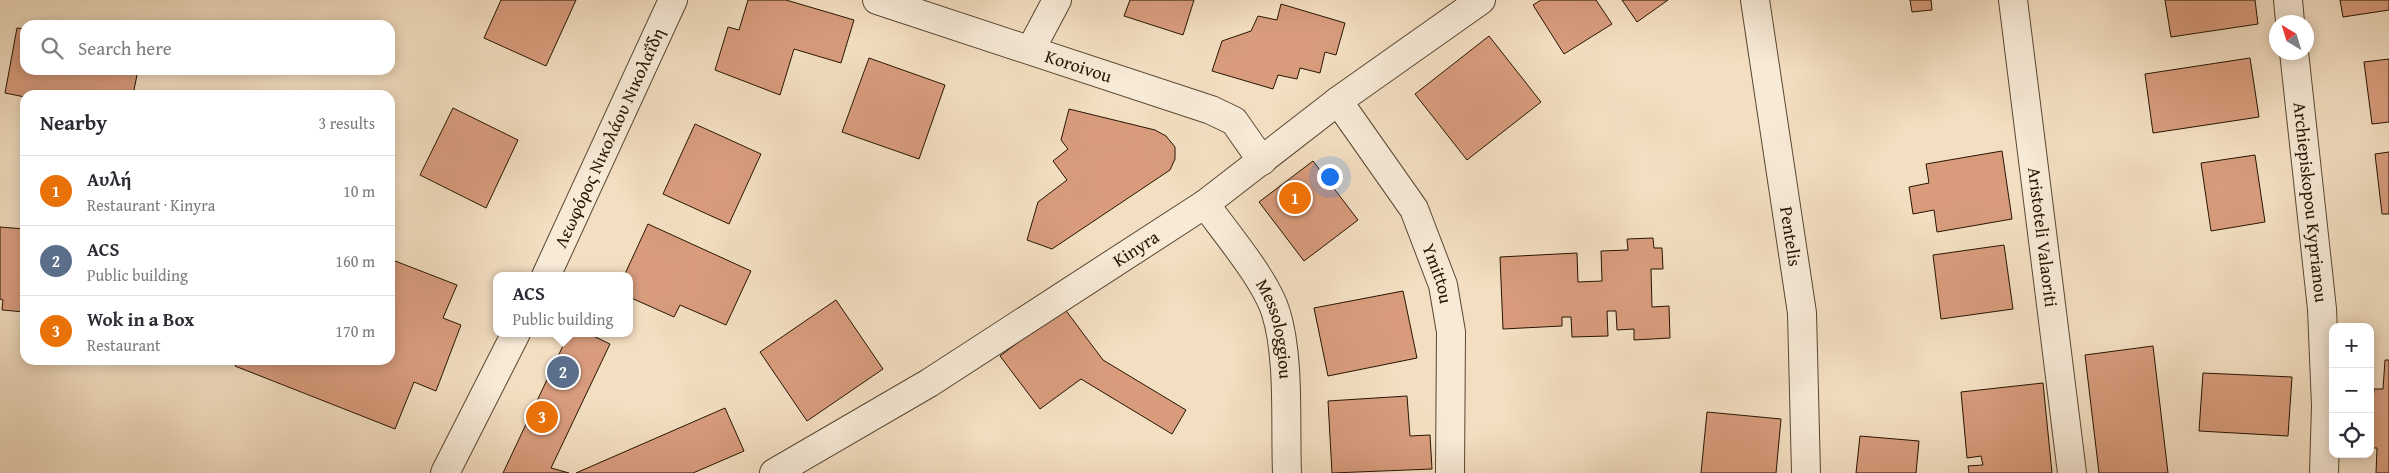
<!DOCTYPE html>
<meta charset="utf-8">
<style>
:root{--surface:#fff;--page:#f2f2f3;--text:#2b2b33;--muted:#7c7c81;--line:#e1e1e2;--accent:#2563eb}
body{margin:0;font-family:"Gentium Book Plus",serif;background:var(--page);color:var(--text)}
.controls{position:absolute;right:15px;bottom:15px;display:grid;overflow:hidden;border-radius:10px;box-shadow:0 2px 12px #0003}
.controls button{width:45px;height:45px;display:grid;place-items:center;padding:0;border:0;border-bottom:1px solid var(--line);background:var(--surface);color:var(--text);font:25px sans-serif}
.compass{position:absolute;left:2269px;top:15px;width:45px;height:45px;border-radius:50%;background:var(--surface);box-shadow:0 2px 12px #0003;rotate:322deg}
.you{position:absolute;left:1329px;top:176px;width:18px;height:18px;margin:-12px;border:4px solid #fff;border-radius:50%;background:#1a73e8;box-shadow:0 0 0 8px #1a73e833}
.badge{display:grid;place-items:center;width:32px;height:32px;border-radius:50%;background:var(--accent);color:#fff;font-size:16px;font-weight:700}
.pin{position:absolute;translate:-50% -50%;border:2px solid #fff;box-shadow:0 1px 5px #0006}
.popup{position:absolute;left:493px;top:272px;width:140px;height:65px;box-sizing:border-box;display:grid;place-content:center;border-radius:10px;background:var(--surface);filter:drop-shadow(0 1px 4px #0005);font-size:16px;white-space:nowrap;color:var(--muted)}
.popup b{font-size:19px;color:var(--text)}
.popup::after{content:'';position:absolute;left:50%;top:100%;margin-left:-10px;border:10px solid transparent;border-top-color:var(--surface)}
.list{margin:0;padding:0;list-style:none}
h2{display:flex;justify-content:space-between;align-items:center;height:65px;margin:0;padding:0 20px;font-size:21px}
h2 small{font-size:16px;font-weight:400;color:var(--muted)}
.list li{display:grid;grid-template-columns:32px 1fr auto;gap:15px;align-items:center;box-sizing:border-box;height:70px;padding:0 20px;border-top:1px solid var(--line)}
.list b{display:block;font-size:19px;white-space:nowrap}
.list p{margin:0;font-size:16px;white-space:nowrap;color:var(--muted)}
.list em{font-size:16px;font-style:normal;color:var(--muted)}
.icon{flex:none;width:28px;height:28px;fill:none;stroke:currentColor;stroke-width:2;stroke-linecap:round;stroke-linejoin:round}
.map{position:relative;flex:none;width:2389px;height:473px;overflow:hidden}
.search{position:absolute;background:var(--surface);box-shadow:0 2px 12px #0003;left:20px;top:20px;width:375px;height:55px;display:flex;align-items:center;gap:12px;box-sizing:border-box;padding:0 18px;border-radius:15px;color:var(--muted);font-size:19px}
.panel{position:absolute;background:var(--surface);box-shadow:0 2px 12px #0003;left:20px;top:90px;width:375px;height:275px;border-radius:15px}
.map>svg:first-child{display:block}
.building{fill:#d89c7d;stroke:#261501}
.lines{fill:none;stroke-linecap:round;stroke-linejoin:round}
.minor-casing{stroke:#594731;stroke-width:30}
.minor{stroke:#f7ead7;stroke-width:28}
.labels{text-anchor:middle;stroke-width:4.5;stroke-linejoin:round;paint-order:stroke}
.street-label{font-size:18px;fill:#261501;stroke:#f7ead7}
</style>
<div class="map">
<svg width="2389" height="473" viewBox="0 0 2389 473">
<rect width="100%" height="100%" fill="#f3dec1"/>
<filter id="stains"><feTurbulence type="fractalNoise" baseFrequency=".004" numOctaves="4"/><feColorMatrix values="0 0 0 0 .2 0 0 0 0 .09 0 0 0 0 .02 0 0 0 .5 -.17"/></filter>
<radialGradient id="worn" r=".72"><stop offset=".6" stop-color="#630" stop-opacity="0"/><stop offset="1" stop-color="#630" stop-opacity=".3"/></radialGradient>
<g class="building">
<polygon points="501,0 576,0 546,66 484,38"/>
<polygon points="748,0 786,0 854,20 841,63 794,49 780,95 715,70 728,27 739,30"/>
<polygon points="1130,0 1194,0 1183,35 1124,16"/>
<polygon points="1541,0 1596,0 1612,24 1564,54 1533,5"/>
<polygon points="1622,0 1668,0 1637,22"/>
<polygon points="1910,0 1931,0 1932,10 1912,12"/>
<polygon points="2165,0 2255,0 2258,24 2171,37"/>
<polygon points="2340,0 2389,0 2389,10 2343,17"/>
<polygon points="1281,4 1345,23 1336,55 1325,52 1320,73 1300,68 1297,79 1278,75 1273,89 1212,71 1222,41 1251,31 1258,16 1277,20"/>
<polygon points="17,28 25,29 25,70 138,70 133,95 25,95 25,97 5,93"/>
<polygon points="1489,36 1541,102 1467,160 1415,94"/>
<polygon points="869,58 945,85 919,159 842,132"/>
<polygon points="2250,58 2259,117 2153,133 2145,74"/>
<polygon points="2389,59 2389,122 2372,124 2364,62"/>
<polygon points="453,108 518,140 486,208 420,175"/>
<polygon points="1069,109 1155,130 1166,136 1175,147 1175,159 1170,170 1052,249 1027,240 1038,202 1067,180 1053,161 1068,149 1061,140"/>
<polygon points="695,124 761,154 729,224 663,194"/>
<polygon points="2002,151 2012,219 1937,232 1934,210 1913,214 1909,187 1929,183 1926,164"/>
<polygon points="2389,152 2389,214 2382,214 2375,154"/>
<polygon points="2255,155 2265,222 2211,231 2201,163"/>
<polygon points="1313,161 1358,220 1304,261 1259,202"/>
<polygon points="648,224 751,271 726,325 680,305 674,317 629,297 629,276 624,276"/>
<polygon points="0,227 25,229 25,312 2,310 3,300 0,299"/>
<polygon points="1653,238 1654,248 1662,248 1663,269 1651,269 1652,307 1669,306 1670,338 1634,340 1634,329 1617,330 1616,311 1607,311 1608,336 1572,337 1571,317 1562,317 1562,326 1503,329 1500,257 1577,253 1578,282 1602,281 1601,251 1628,250 1627,239"/>
<polygon points="2004,245 2013,309 1941,319 1933,255"/>
<polygon points="390,259 457,285 443,318 461,325 436,391 414,382 395,429 235,366 238,360 390,360"/>
<polygon points="1403,291 1417,358 1328,376 1314,308"/>
<polygon points="836,300 883,369 807,421 760,352"/>
<polygon points="1064,308 1103,360 1186,410 1172,434 1081,379 1040,409 1000,356"/>
<polygon points="569,333 587,333 610,344 551,468 569,473 503,473"/>
<polygon points="2153,346 2168,473 2099,473 2085,355"/>
<polygon points="2385,360 2389,360 2389,473 2376,473 2377,448 2370,448 2374,389 2383,389"/>
<polygon points="2203,373 2292,377 2288,436 2199,431"/>
<polygon points="2043,383 2052,473 1969,473 1968,466 1983,465 1981,456 1967,458 1961,392"/>
<polygon points="1407,396 1410,436 1430,435 1432,469 1332,473 1328,401"/>
<polygon points="725,408 744,451 693,473 576,473"/>
<polygon points="1707,412 1781,419 1776,473 1701,473"/>
<polygon points="1860,436 1919,441 1916,473 1856,473"/>
</g>
<g class="lines">
<g class="minor-casing">
<g id="minor">
<path id="s1" d="M877,0L1211,110L1234,121L1262,161"/>
<path id="s2" d="M1755,0L1802,313L1806,473"/>
<path id="s3" d="M2013,0L2072,473"/>
<polyline points="2288,0 2290,22"/>
<polyline points="1031,49 1057,0"/>
<path id="s4" d="M2294,52L2322,309L2326,406L2324,473"/>
<path id="s5" d="M1338,101L1414,209L1443,285L1451,332L1450,473"/>
<path id="s6" d="M1205,204C1226,233 1266,280 1276,313C1290,358 1285,425 1287,473"/>
<path id="s7" d="M546,276L673,0"/>
<polyline points="445,473 516,333"/>
<path id="s8" d="M774,473L929,383L1205,204L1338,101L1481,0"/>
</g>
</g>
<use href="#minor" class="minor"/>
</g>
<g class="labels">
<g class="street-label">
<text dy="6" stroke="none"><textPath href="#s1" startOffset="212">Koroivou</textPath></text>
<text dy="6" stroke="none"><textPath href="#s7" startOffset="152">Λεωφόρος Νικολάου Νικολαΐδη</textPath></text>
<text dy="6" stroke="none"><textPath href="#s4" startOffset="151">Archiepiskopou Kyprianou</textPath></text>
<text dy="6" stroke="none"><textPath href="#s2" startOffset="239">Pentelis</textPath></text>
<text dy="6" stroke="none"><textPath href="#s3" startOffset="239">Aristoteli Valaoriti</textPath></text>
<text dy="6" stroke="none"><textPath href="#s8" startOffset="426">Kinyra</textPath></text>
<text dy="6" stroke="none"><textPath href="#s5" startOffset="201">Ymittou</textPath></text>
<text dy="6" stroke="none"><textPath href="#s6" startOffset="146">Messologgiou</textPath></text>
</g>
</g>
<rect width="100%" height="100%" filter="url(#stains)"/>
<rect width="100%" height="100%" fill="url(#worn)"/>
</svg>
<div class="controls">
<button>+</button>
<button>−</button>
<button><svg class="icon" aria-label="locate" viewBox="0 0 24 24"><circle cx="12" cy="12" r="6"/><path d="M12 2v4M12 18v4M2 12h4M18 12h4"/></svg></button>
</div>
<svg class="compass" viewBox="-18 -18 36 36"><path d="M0-13l5 13h-10z" fill="#e53935"/><path d="M0 13l5-13h-10z" fill="#7c7c81"/></svg>
<div class="you"></div>
<div class="pin badge" style="left:1295px;top:198px;background:#e8710a">1</div>
<div class="pin badge" style="left:563px;top:372px;background:#5c6f8a">2</div>
<div class="popup"><b>ACS</b>Public building</div>
<div class="pin badge" style="left:542px;top:417px;background:#e8710a">3</div>
<div class="search"><svg class="icon" aria-label="search" viewBox="0 0 24 24"><circle cx="10" cy="10" r="6"/><path d="M15 15l6 6"/></svg>Search here</div>
<section class="panel">
<h2>Nearby<small>3 results</small></h2>
<ul class="list">
<li><span class="badge" style="background:#e8710a">1</span><div><b>Αυλή</b><p>Restaurant · Kinyra</p></div><em>10 m</em></li>
<li><span class="badge" style="background:#5c6f8a">2</span><div><b>ACS</b><p>Public building</p></div><em>160 m</em></li>
<li><span class="badge" style="background:#e8710a">3</span><div><b>Wok in a Box</b><p>Restaurant</p></div><em>170 m</em></li>
</ul>
</section>
</div>
